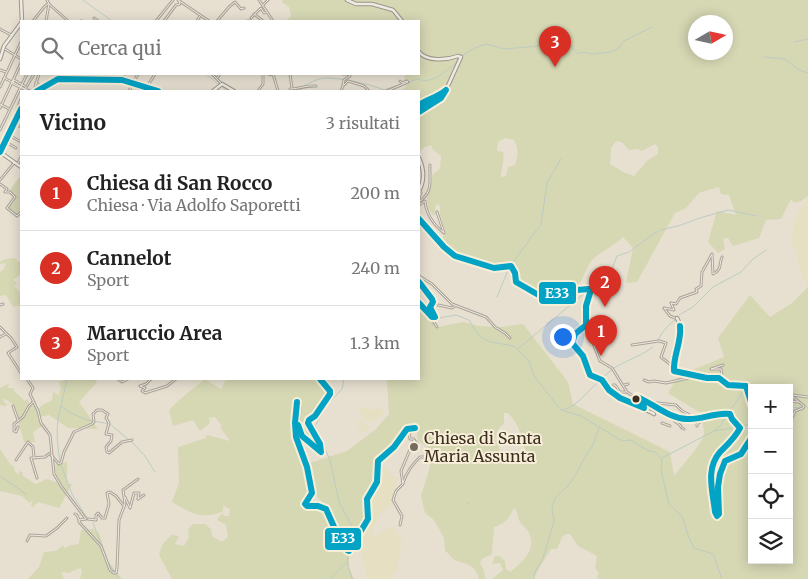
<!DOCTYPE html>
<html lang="it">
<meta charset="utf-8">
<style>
:root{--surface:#fff;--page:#f2f2f2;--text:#222;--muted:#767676;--line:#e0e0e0;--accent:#d93025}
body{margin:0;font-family:Merriweather,serif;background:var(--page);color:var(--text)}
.controls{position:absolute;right:15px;bottom:15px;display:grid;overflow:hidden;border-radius:0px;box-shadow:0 2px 12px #0003}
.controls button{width:45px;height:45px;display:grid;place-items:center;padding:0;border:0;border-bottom:1px solid var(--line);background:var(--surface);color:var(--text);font:25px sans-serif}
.compass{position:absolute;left:688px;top:15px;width:45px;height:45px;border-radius:50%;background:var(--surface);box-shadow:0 2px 12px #0003;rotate:81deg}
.you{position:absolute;left:562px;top:336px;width:18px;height:18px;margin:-12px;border:4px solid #fff;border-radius:50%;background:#1a73e8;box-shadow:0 0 0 8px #1a73e833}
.badge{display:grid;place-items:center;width:32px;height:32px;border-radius:50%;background:var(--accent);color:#fff;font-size:16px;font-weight:700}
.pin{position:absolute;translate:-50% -41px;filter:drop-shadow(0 1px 2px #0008)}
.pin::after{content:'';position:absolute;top:26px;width:18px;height:15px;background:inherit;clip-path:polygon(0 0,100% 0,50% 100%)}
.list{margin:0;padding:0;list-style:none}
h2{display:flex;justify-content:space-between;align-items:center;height:65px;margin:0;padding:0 20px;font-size:21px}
h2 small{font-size:16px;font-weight:400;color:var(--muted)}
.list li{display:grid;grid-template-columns:32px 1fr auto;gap:15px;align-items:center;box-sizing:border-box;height:75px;padding:0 20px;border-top:1px solid var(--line)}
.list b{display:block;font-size:19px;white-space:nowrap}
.list p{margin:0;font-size:16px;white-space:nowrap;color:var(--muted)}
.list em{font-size:16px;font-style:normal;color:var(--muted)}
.icon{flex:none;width:28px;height:28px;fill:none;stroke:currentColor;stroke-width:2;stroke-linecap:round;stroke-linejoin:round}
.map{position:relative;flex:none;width:808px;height:579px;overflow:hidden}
.search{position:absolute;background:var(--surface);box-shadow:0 2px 12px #0003;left:20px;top:20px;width:400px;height:55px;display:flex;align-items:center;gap:12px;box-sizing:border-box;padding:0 18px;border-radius:0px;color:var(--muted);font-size:19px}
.panel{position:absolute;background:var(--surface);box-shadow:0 2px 12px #0003;left:20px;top:90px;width:400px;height:290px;border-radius:0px}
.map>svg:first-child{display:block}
.farmland{fill:#e6dfc2}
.green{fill:#d6d7b3;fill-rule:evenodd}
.cemetery{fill:#d1d1b3}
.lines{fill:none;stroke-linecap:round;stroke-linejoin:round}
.stream{stroke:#bcccc2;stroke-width:1}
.street-casing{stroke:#ada599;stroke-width:3}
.secondary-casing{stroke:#9c958a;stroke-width:4.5}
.street{stroke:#efebe3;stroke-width:1}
.secondary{stroke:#efebe3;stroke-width:2.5}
.bus-1-casing{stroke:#f7eed8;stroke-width:10}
.bus-1{stroke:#03a3c5;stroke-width:6}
.bus-dot{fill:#3d2e20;stroke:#f7eed8;stroke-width:2}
.poi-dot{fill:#786c5e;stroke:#f7eed8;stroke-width:2}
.labels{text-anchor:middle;stroke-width:4;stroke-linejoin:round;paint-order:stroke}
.poi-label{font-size:16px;fill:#3d2e20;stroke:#f7eed8;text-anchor:start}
.line-badge{stroke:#f7eed8;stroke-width:2}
.badge-label{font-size:14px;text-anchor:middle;font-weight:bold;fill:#fff}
</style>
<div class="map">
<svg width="808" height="579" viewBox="0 0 808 579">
<rect width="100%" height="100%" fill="#e7e0d1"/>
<g class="farmland">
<polygon points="808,197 808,287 807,288 797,259 797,254 792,242 794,222"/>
<polygon points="363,407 372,410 380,407 384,413 372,422 365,419 361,421 370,428 362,433 357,431 362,425 360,425 358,424 360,422 358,422 364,416 358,410"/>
<polygon points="384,466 392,476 398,477 396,487 392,491 393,493 390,504 379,517 372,530 375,537 388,528 395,528 402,542 399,556 398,568 390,579 368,579 361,554 361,540 369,520 368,501 376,489 379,481 379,467"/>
</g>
<g class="green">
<path d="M283,0H808V196L801,201L794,203L791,199L781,219L766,220L759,238L733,246L728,238L723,239L725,249L718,253L708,242L717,211L736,215L729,195L721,194L719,187L699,193L686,208L675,213L637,282L626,283L633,248L623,237C614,246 602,251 593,259C583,269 584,291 565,288L564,285L553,289L549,293L539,294L517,279L513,264L495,266L490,264L487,266L455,255L440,241L446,233L440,214V206L437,204L435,208L436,213L434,216L428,209L427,198L433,174L440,169L441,156L433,150L431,145L423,148L419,153V115L422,112H427C429,110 430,107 433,105C440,100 447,101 448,91L446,90L436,97L419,104V91H402L410,80L404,81L405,74H419V21H286L291,16L289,7L282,2ZM696,22H726V52H696ZM505,138L514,140C519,148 518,156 515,165L508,167L506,176L501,177C501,168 505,161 503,152L497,151L498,142ZM616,141L622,142L629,150L637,149L642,151L655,144L658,147V154L648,160L634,176L623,172L610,164L611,148Z"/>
<polygon points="14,258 21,263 21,274 13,280 16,282 17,285 14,285 21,294 21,305 13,307 6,295 0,296 0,272 3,270 6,264 4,263 0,264 0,262 5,259"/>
<path d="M808,287V579H599L597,577L599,573L595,568L597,556L578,546L570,534H566L562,537L557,549H551C545,560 538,568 534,579H492L503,570L500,563L492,564L495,556H499L505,561L506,569L510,572C523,562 538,549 528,531C526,528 522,525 520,522C517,517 518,512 514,507C510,518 505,524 494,527L492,554L482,559L480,563L484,571L485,579H479C476,565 466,564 455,560C451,558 449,553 445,551L444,538L434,520L425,513L421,496L428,474L433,451L418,441L415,422L405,425L386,449L375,456L374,479L367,495V514L362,520L363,526L351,547L332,513L317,497L307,464L347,451L376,429L389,414L387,379H419V308L422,311L426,309L432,313V319L438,327L463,322L478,326L501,327L523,324L568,382L573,404L670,452L674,476C681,467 703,443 704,433C704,427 701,420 701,413L668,393L678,376L724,357L718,338L750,295L770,317L792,303ZM752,388H789V560L785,564L779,565L774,560H752ZM504,413H508C514,419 518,426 521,434C525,446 523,451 533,460V464H526L524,454H500L498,443L495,440C496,433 497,428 504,424Z"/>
<polygon points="67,379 95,379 97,382 79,402 98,429 68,428 49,415 39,417 42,426 33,432 35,442 24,442 18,421 19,419 13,404 9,402 8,400 3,399 4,402 7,405 5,406 0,405 0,388 10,383 7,388 14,388 14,391 25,401 28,399 29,406 34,404 38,410 41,406 52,400 53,392 59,395 61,387 59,382"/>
<path d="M205,379L221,389L225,381L231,379H317L328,392L307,423C309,434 318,440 321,450C306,440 299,433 300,415C300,409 301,404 299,399L295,400C288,434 302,455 309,487C309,495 303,499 303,506L307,509L318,508L325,513L334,531L339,534L349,557V567L354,579H172L159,555L162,545L171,535L179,536L175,544L184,546L189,537L188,529L193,524H205L211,529L212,536L222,542L228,537L226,525L217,520L222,513L224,516H229L230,509L223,506V511C204,521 188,512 172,502L179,483L178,447L206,438L207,435L230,441L220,427L222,426L215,417L209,418L210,423L200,431L193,420L173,426L169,410L179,400Z"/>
<polygon points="0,449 10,464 14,467 15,472 19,475 19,471 22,472 23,476 36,484 47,479 58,483 54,465 67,462 67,484 72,484 59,508 38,502 33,507 31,505 33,500 29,503 22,496 0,491"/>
<polygon points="93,529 99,533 108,561 122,579 80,579 82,571 81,568 74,570 70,573 61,572 64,579 28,579 39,567 44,552 56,551 62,546 65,548 71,545 79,544 81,530"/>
</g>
<polygon class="cemetery" points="21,175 21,211 17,216 8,208 16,197 9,191"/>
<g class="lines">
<g class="stream">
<polyline points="83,0 112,21"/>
<polyline points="794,42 808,39"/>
<polyline points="764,57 785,59 799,70 808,73"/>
<polyline points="206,74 227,91"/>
<polyline points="408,82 418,79 425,81 436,78 454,65 460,57 475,48 486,44 504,49 550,45 562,47 571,46 578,54 582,52 592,54 610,52 618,49 624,41 652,27"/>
<path d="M295,91L302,89L305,85C310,83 317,79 323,78C337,77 371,84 384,90L399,85"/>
<polyline points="511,265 541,224 547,183 561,159"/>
<polyline points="497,297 509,268"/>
<polyline points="419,307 433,325 439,318 456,315 469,320 478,334 484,339 491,342 514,346 529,361 534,376 561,410 581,416 622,441 630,440 649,451 655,452 661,458 662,461 661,470 669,504 682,516 689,538 694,548 713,554 722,579"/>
<polyline points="679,315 693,307 713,287 741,272 753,259 766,250"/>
<path d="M658,340C663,331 668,324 677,319"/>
<polyline points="519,348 611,271 617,256 629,252 656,232 658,232 660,230 678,226 700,218 728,210 757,216"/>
<path d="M603,378C614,363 638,359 653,347"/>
<polyline points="67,379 61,406 71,413 87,420 110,424 129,440"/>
<polyline points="344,379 342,389 327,405 315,426 330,460 339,502 353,528 347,562 352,579"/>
<polyline points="749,389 749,388"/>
<polyline points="805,407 808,407"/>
<polyline points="789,408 802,407"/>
<path d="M563,410C580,405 587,390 600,381"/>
<polyline points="729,412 742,393 746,390"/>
<polyline points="741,427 752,423"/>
<polyline points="715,430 720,426 728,414"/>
<polyline points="132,442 145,456 155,472"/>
<polyline points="662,458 714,431 738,427"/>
<path d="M60,462C57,441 55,427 61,406"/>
<polyline points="61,465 72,494 87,518"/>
<polyline points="0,476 26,494"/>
<polyline points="467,504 469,503"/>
<polyline points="93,523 109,564 119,579"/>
<polyline points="330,579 347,562"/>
<polyline points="534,579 534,574 543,558 554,521 552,509 555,498 568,486 573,479 585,457 593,445 599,428"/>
</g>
<g class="street-casing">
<g id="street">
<polyline points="178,0 209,21"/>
<polyline points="259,0 273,21"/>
<polyline points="49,4 68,21"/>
<polyline points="263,5 268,0"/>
<polyline points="254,14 263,21"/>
<polyline points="94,18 98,21"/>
<polyline points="251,18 261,8 264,13 266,12"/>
<polyline points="33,21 45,6 48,4"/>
<polyline points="46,21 49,4 47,0"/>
<polyline points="81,21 82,21"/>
<polyline points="156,21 173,0"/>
<polyline points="164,21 176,5 180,4 179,1"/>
<polyline points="197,21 200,16"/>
<polyline points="217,21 229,7 235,2 241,9 244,8"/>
<polyline points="247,21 251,21"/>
<polyline points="0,29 11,35"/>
<polyline points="5,49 21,59"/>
<polyline points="0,70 6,72"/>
<polyline points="212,74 222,84"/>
<polyline points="268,74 273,75"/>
<polyline points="273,74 278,91"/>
<polyline points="290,74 292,88"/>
<polyline points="4,78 12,82"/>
<polyline points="217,78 220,74"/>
<polyline points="58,79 60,74"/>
<polygon points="14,80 26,87 26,90 13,84"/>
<polyline points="122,80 124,74"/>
<polyline points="13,82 25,89"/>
<polyline points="36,83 49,91"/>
<polyline points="343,85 344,80 350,76 349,74 343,74"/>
<polyline points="27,86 34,74"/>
<polyline points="0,87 21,42"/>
<polyline points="147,87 155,74"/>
<path d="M290,89C299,89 306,85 316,86"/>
<polyline points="27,90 30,91"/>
<polyline points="36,91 35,87 39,74"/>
<polyline points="37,91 52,81 58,79 122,80 136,83 158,91"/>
<polyline points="129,91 138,74"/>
<polyline points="258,91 263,84 263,74"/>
<polyline points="341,91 343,86 348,81 364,86 369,91"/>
<polyline points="387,91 408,82 407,81 402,83 400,81"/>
<polyline points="0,104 9,109"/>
<polyline points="0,108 21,63"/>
<polyline points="16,112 21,99"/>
<polyline points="15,124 21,127"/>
<polyline points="0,130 27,74"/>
<polyline points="9,135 21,142"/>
<polyline points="6,142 16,148"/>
<polyline points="0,147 16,112 19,113"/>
<polyline points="0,152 21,109"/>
<polyline points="18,163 21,157"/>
<polyline points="0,180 14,163"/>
<polyline points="0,184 7,189 5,192 10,192 15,197 7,208 17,216 21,212"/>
<polyline points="419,198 421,193 420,190"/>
<path d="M419,202C434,191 429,181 430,165"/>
<path d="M419,205L425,201C426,214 434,225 444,233L437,212"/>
<polyline points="419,276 432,284 452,304 486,317 495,327 505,333 510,338"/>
<polyline points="0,305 3,304"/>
<polyline points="438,305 452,308 455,306"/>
<path d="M675,318L670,316L664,308L674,310L671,303L676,304L680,298L697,292L696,289L701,286L702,272L712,254L713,274C722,270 719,264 722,257"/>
<polyline points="432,319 437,327"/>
<polyline points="0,327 11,338 17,347 8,353 21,373"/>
<polyline points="599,334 593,343 600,361 612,368 627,392 636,398"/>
<polyline points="0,337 6,334"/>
<polyline points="632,345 659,341 666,343 661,357 671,365 674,371"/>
<polyline points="710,377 722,375 721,369 711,369 723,365"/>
<polyline points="27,379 33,388 30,394 38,411 41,423 50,435 54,474 61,486 86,519 79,520 79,522 101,546 110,570 114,573 116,573 117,568 119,520 125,504 123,490 138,479"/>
<polyline points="118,379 122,382 128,379"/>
<polyline points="151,379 146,384 140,386 145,388 142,391 145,393 167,386 176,379"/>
<polyline points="644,380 649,382 654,381 666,383 693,377 704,378"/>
<polyline points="613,385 615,385 620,392 626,392"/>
<polyline points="624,385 628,384"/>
<polyline points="747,386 752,388"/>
<polyline points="789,401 798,402"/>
<polyline points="648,402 676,405 682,411 692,416 691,418"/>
<polyline points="13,406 18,420"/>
<polyline points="673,416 672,419 680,425 681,427"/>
<polyline points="695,419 701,421 697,424 697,426"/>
<polyline points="662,423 670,426"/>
<polyline points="789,424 795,411 803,408 804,406 793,397 792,395 808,397"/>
<polyline points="18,427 16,432 14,431 14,424 23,417 29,406 33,402"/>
<polyline points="682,428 684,429"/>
<polyline points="414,439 410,439 409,434 415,429"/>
<polyline points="51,455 59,464 61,463 64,452 74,432 92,424 94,422 93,414 97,410 102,410 108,414 106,418 109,423 106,434 112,435 111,441 106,447 107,452 109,453 122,442 132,440"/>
<polyline points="16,460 28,442 33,447 34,457"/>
<polyline points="37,478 31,458 45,457 50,453"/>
<path d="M403,483C407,472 411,466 420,457H425"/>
<polyline points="125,497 130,508 134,493 139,493 138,499"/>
<polyline points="138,499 144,495"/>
<polyline points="75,514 77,515 79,520"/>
<polyline points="88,519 96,520 96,515 98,513 102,518 105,518 109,504 107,493 110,492 116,496 124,506"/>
<polyline points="400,525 402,516 393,500 396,491 403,484 401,471 414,440 417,443"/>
<polyline points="27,541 30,535 46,536 57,528 67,518"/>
</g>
</g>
<g class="secondary-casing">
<g id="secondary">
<polyline points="21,0 22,21"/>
<polyline points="347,0 356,4 372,4 393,10 402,21"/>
<path d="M419,52C427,62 447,60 458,56L461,57L446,90"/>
<polyline points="0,59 4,46 21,23"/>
<polyline points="213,91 222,84 234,91"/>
<path d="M419,105L425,101L438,97L446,90C441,104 427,102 419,112"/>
<polyline points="0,152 21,167"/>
<path d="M419,158C424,169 425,180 419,191"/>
<path d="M419,219L444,247L455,256L494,268L511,266L515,273L516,282L542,297L564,291L589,289L590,293L586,306V325L575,334L572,340V343L583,356L590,375L602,380C607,394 630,404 644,408L643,404L636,400L637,397L640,398C651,405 677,421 691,419C705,418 717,411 730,414L732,419L740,428C736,439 725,446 718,455C705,469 714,496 715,512L717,516L719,514C717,496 717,477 725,461L741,454L752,437"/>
<polyline points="419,282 432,299 433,302 430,307 435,317 432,317 419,303"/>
<path d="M677,318C687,335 671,353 674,371L694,374L707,378H719L728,385L746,386L752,406"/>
<path d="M297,402L295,423L296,437L307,467L312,493L305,504L307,506C311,506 316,505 320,506C331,508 331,521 335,529L340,532L347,550L349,551L358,538L368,519L367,499L377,482L378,461C392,451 398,444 407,429L415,428"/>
<path d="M297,402H299C300,409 298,416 298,423C298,436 311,442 319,451L321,452C322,441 310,434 308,423L309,420L315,416L330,394V391L320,379"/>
<path d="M635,406C641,410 649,410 654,414"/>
</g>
</g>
<use href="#street" class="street"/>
<use href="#secondary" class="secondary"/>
<g class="bus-1-casing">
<g id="bus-1">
<polyline points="37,91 58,79 122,80 158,91"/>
<path d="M419,105C428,99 438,97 446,90L441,98L419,112"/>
<polyline points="0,152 21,109"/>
<path d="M419,219L444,247L455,256L494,268L511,266L515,273L516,282L542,297L564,291L589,289L590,293L586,306V325L575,334L572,343L583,356L590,375L602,380L609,390L620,398L644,408L643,404L636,400L637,397C654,404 668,418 687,419C702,420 715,412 730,414L732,419L740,428C735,438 728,444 720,452C705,469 713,492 715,512L717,516L719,514L718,487L720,474L725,461L741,454L752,437"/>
<polyline points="419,282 432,299 433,302 430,307 435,317 432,317 419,303"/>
<path d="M680,326C682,342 673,355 674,371L707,378H719L728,385L746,386L752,405"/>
<polyline points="297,402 295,423 296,437 307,467 312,493 305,504 307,506 318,506 326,509 335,529 340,532 347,550 349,551 368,519 367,499 377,482 378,461 394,447 407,429 415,428"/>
<polyline points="298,425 302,436 321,452 320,444 308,423 309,420 315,416 330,394 330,391 320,379"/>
</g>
</g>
<use href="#bus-1" class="bus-1"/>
</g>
<circle class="bus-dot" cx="636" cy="399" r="4.5"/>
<circle class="poi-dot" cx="414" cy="447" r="5"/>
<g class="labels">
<g class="poi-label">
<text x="424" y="444">Chiesa di Santa<tspan x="424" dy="18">Maria Assunta</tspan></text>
</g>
</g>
<g class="line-badge">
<rect x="538" y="281" width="39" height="24" rx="5" fill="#03a3c5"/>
<rect x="324" y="527" width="38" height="24" rx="5" fill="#03a3c5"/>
</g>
<g class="badge-label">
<text x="557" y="298">E33</text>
<text x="343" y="543">E33</text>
</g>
</svg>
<div class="controls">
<button>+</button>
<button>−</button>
<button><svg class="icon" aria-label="locate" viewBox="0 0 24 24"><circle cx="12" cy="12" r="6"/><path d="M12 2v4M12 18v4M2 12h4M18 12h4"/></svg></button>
<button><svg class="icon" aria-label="layers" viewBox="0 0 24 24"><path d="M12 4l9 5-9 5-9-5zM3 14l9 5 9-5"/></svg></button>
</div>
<svg class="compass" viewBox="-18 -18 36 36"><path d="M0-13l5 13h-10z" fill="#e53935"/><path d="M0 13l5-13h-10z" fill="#767676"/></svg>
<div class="you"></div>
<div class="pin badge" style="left:601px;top:356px">1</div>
<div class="pin badge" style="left:605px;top:307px">2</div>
<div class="pin badge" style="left:555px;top:67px">3</div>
<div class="search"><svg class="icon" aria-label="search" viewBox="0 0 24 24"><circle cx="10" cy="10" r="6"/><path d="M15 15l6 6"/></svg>Cerca qui</div>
<section class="panel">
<h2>Vicino<small>3 risultati</small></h2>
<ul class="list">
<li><span class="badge">1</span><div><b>Chiesa di San Rocco</b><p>Chiesa · Via Adolfo Saporetti</p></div><em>200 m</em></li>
<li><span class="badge">2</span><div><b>Cannelot</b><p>Sport</p></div><em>240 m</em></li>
<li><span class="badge">3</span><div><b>Maruccio Area</b><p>Sport</p></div><em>1.3 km</em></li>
</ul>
</section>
</div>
